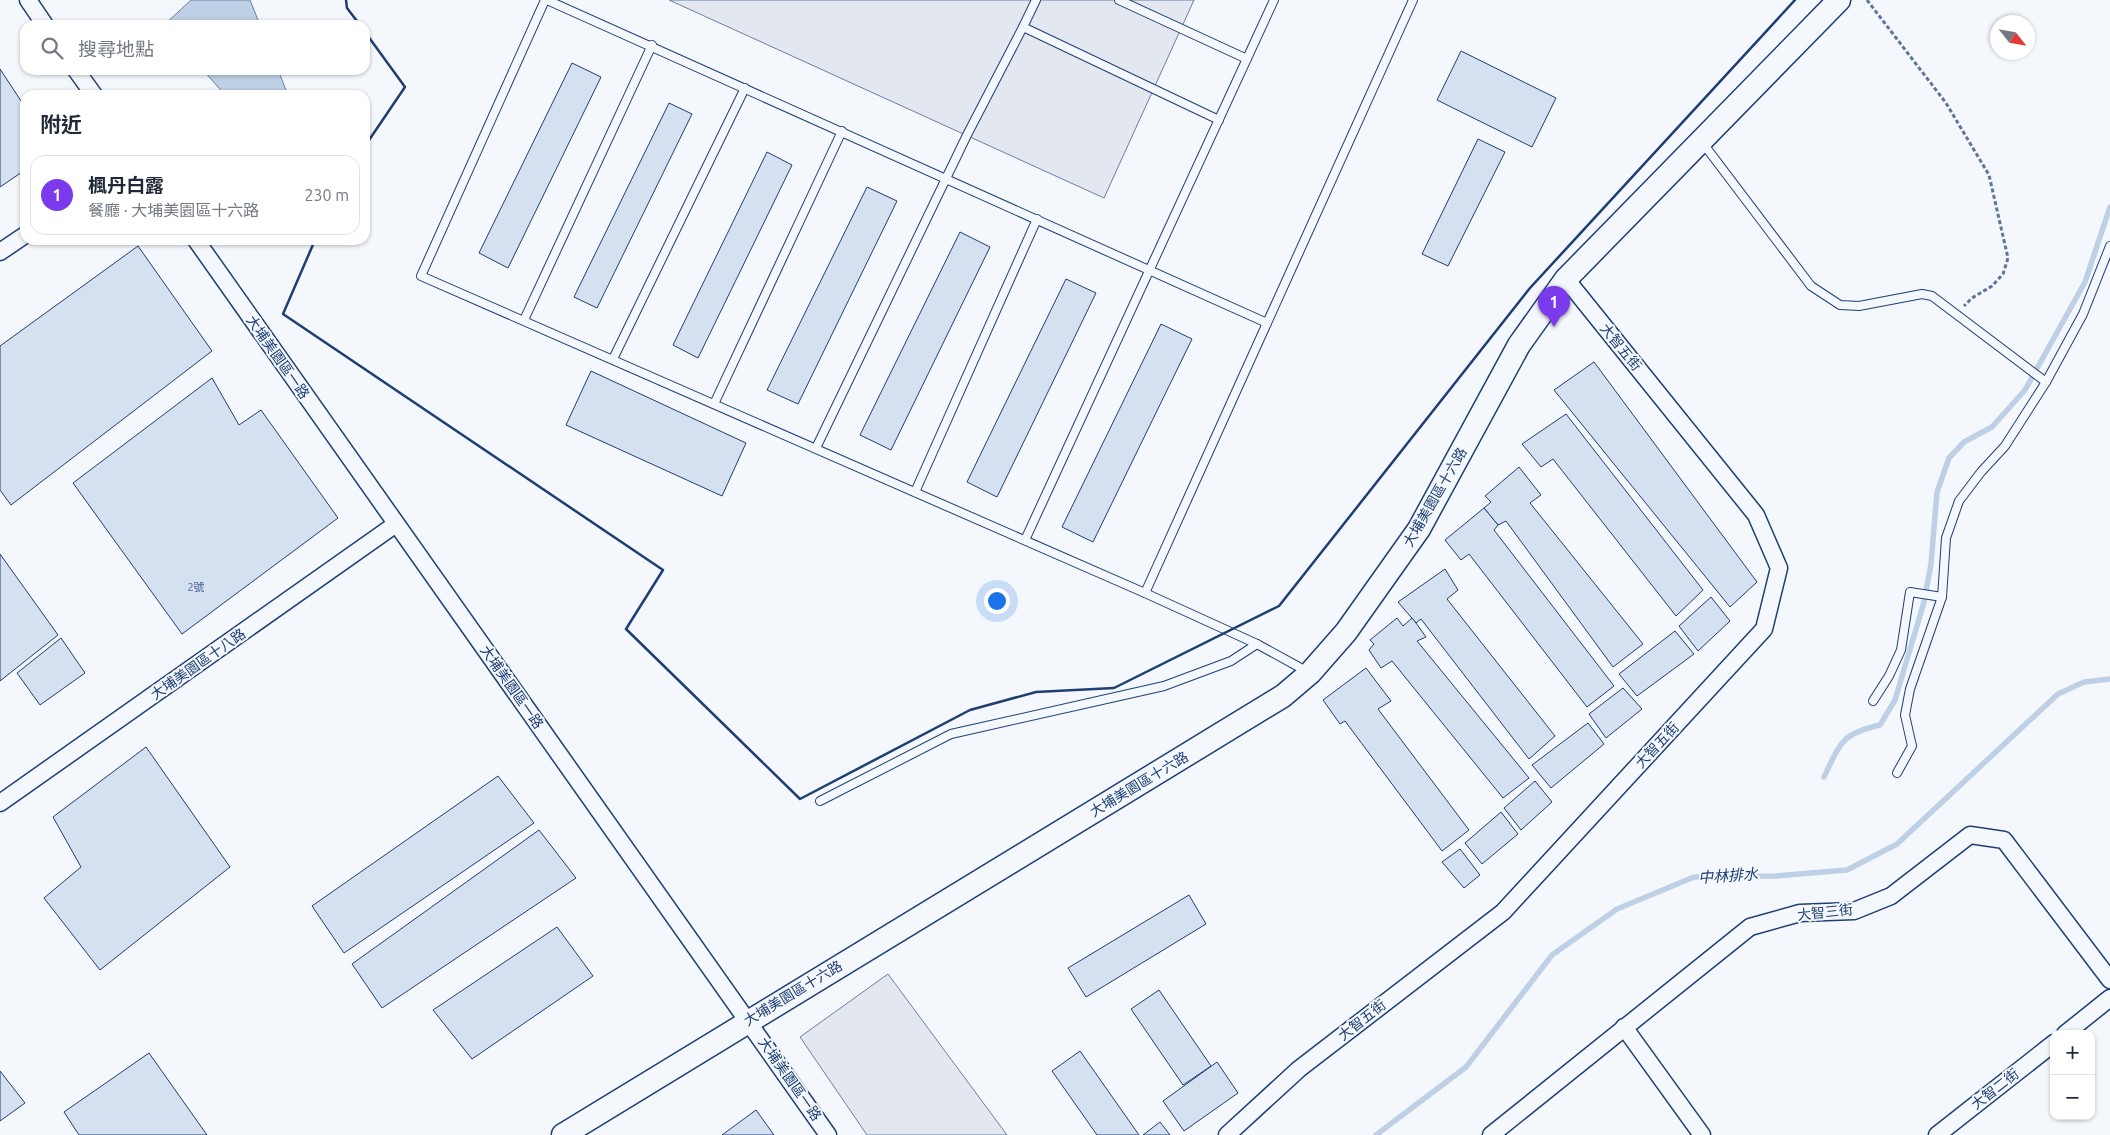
<!DOCTYPE html>
<html lang="zh-TW">
<meta charset="utf-8">
<style>
:root{--surface:#fff;--page:#f6f6f7;--text:#1f2937;--muted:#747a83;--line:#e0e1e3;--accent:#7c3aed}
body{margin:0;font-family:Ubuntu,"Noto Sans TC",sans-serif;background:var(--page);color:var(--text)}
.controls{position:absolute;right:15px;bottom:15px;display:grid;overflow:hidden;border-radius:10px;box-shadow:0 1px 4px #0004}
.controls button{width:45px;height:45px;display:grid;place-items:center;padding:0;border:0;border-bottom:1px solid var(--line);background:var(--surface);color:var(--text);font:25px sans-serif}
.compass{position:absolute;left:1990px;top:15px;width:45px;height:45px;border-radius:50%;background:var(--surface);box-shadow:0 1px 4px #0004;rotate:121deg}
.you{position:absolute;left:996px;top:600px;width:18px;height:18px;margin:-12px;border:4px solid #fff;border-radius:50%;background:#1a73e8;box-shadow:0 0 0 8px #1a73e833}
.badge{display:grid;place-items:center;width:32px;height:32px;border-radius:50%;background:var(--accent);color:#fff;font-size:16px;font-weight:700}
.pin{position:absolute;translate:-50% -41px;filter:drop-shadow(0 1px 2px #0008)}
.pin::after{content:'';position:absolute;top:26px;width:18px;height:15px;background:inherit;clip-path:polygon(0 0,100% 0,50% 100%)}
.list{margin:0;padding:0;list-style:none}
h2{display:flex;justify-content:space-between;align-items:center;height:65px;margin:0;padding:0 20px;font-size:21px}
h2 small{font-size:16px;font-weight:400;color:var(--muted)}
.list li{display:grid;grid-template-columns:32px 1fr auto;gap:15px;align-items:center;box-sizing:border-box;height:80px;margin:0 10px 10px;padding:0 10px;border:1px solid var(--line);border-radius:15px}
.list b{display:block;font-size:19px;white-space:nowrap}
.list p{margin:0;font-size:16px;white-space:nowrap;color:var(--muted)}
.list em{font-size:16px;font-style:normal;color:var(--muted)}
.icon{flex:none;width:28px;height:28px;fill:none;stroke:currentColor;stroke-width:2;stroke-linecap:round;stroke-linejoin:round}
.map{position:relative;flex:none;width:2110px;height:1135px;overflow:hidden}
.search{position:absolute;background:var(--surface);box-shadow:0 1px 4px #0004;left:20px;top:20px;width:350px;height:55px;display:flex;align-items:center;gap:12px;box-sizing:border-box;padding:0 18px;border-radius:15px;color:var(--muted);font-size:19px}
.panel{position:absolute;background:var(--surface);box-shadow:0 1px 4px #0004;left:20px;top:90px;width:350px;height:155px;border-radius:15px}
.map>svg:first-child{display:block}
.parking{fill:#e3e8f0;stroke:#687fa3}
.water{fill:#bed0e5;stroke:#687fa3}
.lines{fill:none;stroke-linecap:round;stroke-linejoin:round}
.stream{stroke:#bed0e5;stroke-width:5.5}
.building{fill:#d5e0f0;stroke:#1d3f73}
.lane-casing{stroke:#1d3f73;stroke-width:10}
.street-casing{stroke:#1d3f73;stroke-width:19}
.secondary-casing{stroke:#1d3f73;stroke-width:25}
.path{stroke:#5e769c;stroke-width:3;stroke-dasharray:4 2.5;stroke-linecap:butt}
.lane{stroke:#f4f7fb;stroke-width:8}
.street{stroke:#f4f7fb;stroke-width:16}
.secondary{stroke:#f4f7fb;stroke-width:22}
.wall{stroke:#1d3f73;stroke-width:2.5}
.labels{text-anchor:middle;stroke-width:4;stroke-linejoin:round;paint-order:stroke}
.number-label{font-size:11px;fill:#4b6792}
.street-label{font-size:14px;fill:#1d3f73;stroke:#f4f7fb}
.water-label{font-size:15px;font-style:italic;fill:#1d3f73;stroke:#f4f7fb}
</style>
<div class="map">
<svg width="2110" height="1135" viewBox="0 0 2110 1135">
<rect width="100%" height="100%" fill="#f4f7fb"/>
<g class="parking">
<polygon points="669,0 1194,0 1104,198"/>
<polygon points="888,974 1007,1135 867,1135 800,1037"/>
</g>
<g class="water">
<polygon points="191,0 250,0 260,25 164,25"/>
<polygon points="203,70 278,70 288,95 225,95"/>
</g>
<g class="lines">
<g class="stream">
<path d="M1824,777C1841,742 1841,734 1880,725L1895,700L1924,602L1931,564L1937,492L1949,458L1964,442L1992,427L2025,390L2085,282L2110,207"/>
<polyline points="1376,1135 1466,1067 1552,955 1617,909 1694,877 1776,876 1847,870 1897,844 2058,694 2084,682 2110,679"/>
</g>
</g>
<g class="building">
<polygon points="1461,51 1556,98 1532,147 1437,100"/>
<polygon points="572,63 601,77 508,268 479,253"/>
<polygon points="0,69 25,107 25,170 0,187"/>
<polygon points="669,103 692,114 597,308 574,297"/>
<polygon points="1478,139 1505,152 1448,266 1422,254"/>
<polygon points="767,152 792,165 698,358 673,345"/>
<polygon points="867,187 897,201 798,404 767,390"/>
<polygon points="960,232 990,247 891,450 860,435"/>
<polygon points="138,246 212,351 11,505 0,490 0,346"/>
<polygon points="1066,279 1096,293 997,497 967,482"/>
<polygon points="1161,324 1192,339 1093,542 1062,527"/>
<polygon points="1594,362 1757,582 1730,607 1554,390"/>
<polygon points="591,371 746,443 722,496 566,425"/>
<polygon points="212,378 239,425 261,410 338,518 182,634 73,483"/>
<polygon points="1566,414 1703,590 1676,616 1553,459 1541,467 1522,444"/>
<polygon points="1519,467 1541,495 1530,503 1643,644 1613,667 1506,521 1498,525 1484,508 1491,502 1485,496"/>
<polygon points="1484,508 1498,525 1494,530 1614,686 1587,707 1469,554 1461,560 1445,540"/>
<polygon points="0,554 58,635 0,681"/>
<polygon points="1445,569 1458,590 1447,599 1555,736 1529,759 1421,619 1416,623 1398,602"/>
<polygon points="1711,597 1730,621 1698,651 1679,626"/>
<polygon points="1397,618 1403,626 1412,618 1416,623 1426,637 1417,641 1529,778 1503,798 1392,661 1381,668 1369,650 1374,644 1370,640"/>
<polygon points="1675,631 1694,654 1637,696 1619,674"/>
<polygon points="61,638 85,673 40,705 17,673"/>
<polygon points="1366,668 1391,701 1378,709 1469,830 1442,851 1345,721 1340,724 1323,700"/>
<polygon points="1623,688 1642,709 1606,738 1589,714"/>
<polygon points="1588,723 1604,744 1551,788 1532,765"/>
<polygon points="146,747 230,867 100,970 44,898 81,867 53,817"/>
<polygon points="498,776 534,823 344,953 312,906"/>
<polygon points="1535,781 1552,802 1521,830 1504,808"/>
<polygon points="1501,812 1518,834 1482,864 1465,843"/>
<polygon points="539,830 576,878 382,1008 352,964"/>
<polygon points="1460,849 1480,875 1464,888 1442,862"/>
<polygon points="1189,895 1206,924 1086,997 1068,968"/>
<polygon points="557,927 593,976 472,1059 433,1010"/>
<polygon points="1159,990 1211,1066 1183,1085 1131,1009"/>
<polygon points="1080,1051 1139,1135 1097,1135 1052,1071"/>
<polygon points="149,1053 207,1135 79,1135 64,1112"/>
<polygon points="1217,1062 1238,1093 1184,1131 1163,1101"/>
<polygon points="0,1071 25,1103 0,1121"/>
<polygon points="756,1110 774,1135 722,1135"/>
<polygon points="1160,1122 1170,1135 1143,1135"/>
</g>
<g class="lines">
<g class="lane-casing">
<g id="lane">
<polyline points="545,0 421,276 1145,593 1257,644"/>
<polyline points="547,0 1267,323"/>
<polyline points="1036,0 1023,27 1219,120"/>
<polyline points="1119,0 1247,59"/>
<polyline points="1702,142 1811,286 1840,305 1859,306 1922,294 1932,296 2046,382"/>
<polyline points="524,320 652,45"/>
<polyline points="613,359 745,88"/>
<polyline points="714,404 842,131"/>
<polyline points="816,448 967,135 1023,27"/>
<polyline points="915,492 1037,219"/>
<polyline points="1025,540 1274,0"/>
<polyline points="1145,593 1413,0"/>
<polyline points="1873,701 1889,676 1901,650 1910,592 1942,597"/>
<polyline points="1897,773 1912,746 1905,715 1910,689 1942,597 1946,538 1959,501 1981,472 2005,446 2046,382 2083,314 2110,246"/>
<polyline points="820,801 951,734 1164,686 1231,661 1257,644 1308,672"/>
</g>
</g>
<g class="street-casing">
<g id="street">
<polyline points="28,0 45,25"/>
<polyline points="76,70 94,95"/>
<polyline points="196,240 828,1135"/>
<polyline points="0,252 25,235"/>
<polyline points="0,803 396,524"/>
<polyline points="1624,1027 1702,1135"/>
<polyline points="2065,1034 2110,998"/>
<polyline points="1227,1135 1299,1069 1503,912 1764,629 1779,568 1756,515 1566,279"/>
<polyline points="1491,1135 1750,927 1800,913 1854,911 1891,896 1970,835 2004,840 2110,980"/>
<polyline points="1937,1135 2054,1043"/>
</g>
</g>
<g class="secondary-casing">
<polyline id="secondary" points="563,1135 1283,696 1310,673 1346,632 1419,529 1519,345 1566,279 1839,0"/>
</g>
<polyline class="path" points="1867,0 1946,103 1989,175 2008,258 2003,274 1992,286 1972,298 1964,306"/>
<use href="#lane" class="lane"/>
<use href="#street" class="street"/>
<use href="#secondary" class="secondary"/>
<g class="wall">
<polyline points="346,0 347,8 360,25"/>
<polyline points="365,32 405,87 365,146"/>
<polyline points="315,240 283,314 663,570 626,629 800,799 970,710 1036,692 1114,688 1279,606 1530,288 1795,0"/>
</g>
</g>
<g class="labels">
<g class="number-label">
<text x="196" y="591">2號</text>
</g>
<g class="street-label">
<text transform="translate(1621 347) rotate(51)" y="5">大智五街</text>
<text transform="translate(278 357) rotate(55)" y="5">大埔美園區一路</text>
<text transform="translate(1435 497) rotate(-60)" y="5">大埔美園區十六路</text>
<text transform="translate(198 664) rotate(-35)" y="5">大埔美園區十八路</text>
<text transform="translate(512 687) rotate(55)" y="5">大埔美園區一路</text>
<text transform="translate(1657 745) rotate(-47)" y="5">大智五街</text>
<text transform="translate(1139 784) rotate(-31)" y="5">大埔美園區十六路</text>
<text transform="translate(1825 912) rotate(-6)" y="5">大智三街</text>
<text transform="translate(793 993) rotate(-31)" y="5">大埔美園區十六路</text>
<text transform="translate(1362 1020) rotate(-38)" y="5">大智五街</text>
<text transform="translate(790 1079) rotate(55)" y="5">大埔美園區一路</text>
<text transform="translate(1995 1089) rotate(-38)" y="5">大智二街</text>
</g>
<g class="water-label">
<text transform="translate(1728 876) rotate(-4)" y="5">中林排水</text>
</g>
</g>
</svg>
<div class="controls">
<button>+</button>
<button>−</button>
</div>
<svg class="compass" viewBox="-18 -18 36 36"><path d="M0-13l5 13h-10z" fill="#e53935"/><path d="M0 13l5-13h-10z" fill="#747a83"/></svg>
<div class="you"></div>
<div class="pin badge" style="left:1554px;top:327px">1</div>
<div class="search"><svg class="icon" aria-label="search" viewBox="0 0 24 24"><circle cx="10" cy="10" r="6"/><path d="M15 15l6 6"/></svg>搜尋地點</div>
<section class="panel">
<h2>附近<small></small></h2>
<ul class="list">
<li><span class="badge">1</span><div><b>楓丹白露</b><p>餐廳 · 大埔美園區十六路</p></div><em>230 m</em></li>
</ul>
</section>
</div>
